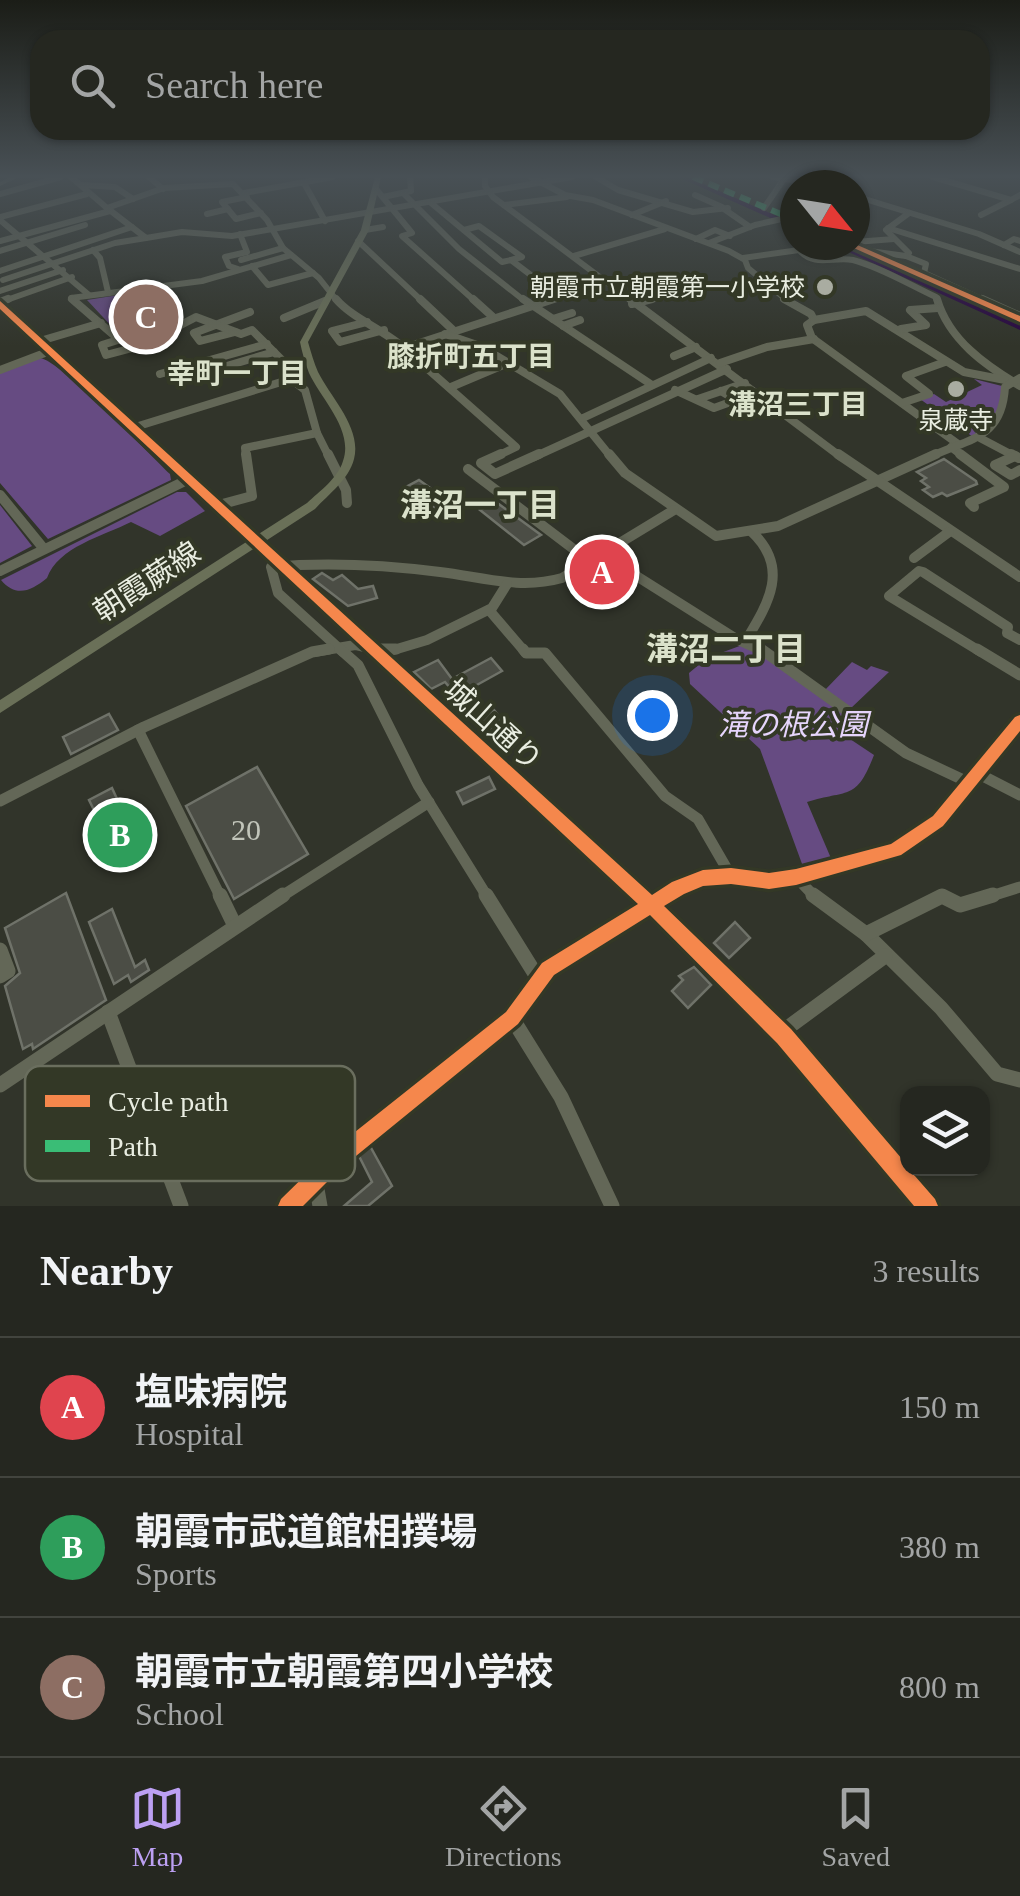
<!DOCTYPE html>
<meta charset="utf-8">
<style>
:root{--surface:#252720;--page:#2d2f29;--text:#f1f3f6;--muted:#a3a5a5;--line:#42443e;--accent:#bca0f2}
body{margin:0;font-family:"Times New Roman","Noto Sans JP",serif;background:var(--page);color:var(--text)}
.controls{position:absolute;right:30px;bottom:30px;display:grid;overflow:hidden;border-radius:20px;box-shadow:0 2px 8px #0004}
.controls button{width:90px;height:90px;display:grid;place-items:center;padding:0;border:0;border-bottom:2px solid var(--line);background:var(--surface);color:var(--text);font:50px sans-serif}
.compass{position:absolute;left:780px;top:170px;width:90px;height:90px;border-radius:50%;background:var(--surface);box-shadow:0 2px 8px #0004;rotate:120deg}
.you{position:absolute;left:652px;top:715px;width:35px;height:35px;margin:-25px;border:8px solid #fff;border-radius:50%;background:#1a73e8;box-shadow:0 0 0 15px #1a73e833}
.badge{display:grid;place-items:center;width:65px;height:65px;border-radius:50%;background:var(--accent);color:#fff;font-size:32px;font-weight:700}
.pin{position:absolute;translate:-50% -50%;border:5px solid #fff;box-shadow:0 2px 10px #0006}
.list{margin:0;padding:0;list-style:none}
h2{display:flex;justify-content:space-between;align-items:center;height:130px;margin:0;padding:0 40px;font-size:42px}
h2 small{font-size:32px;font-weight:400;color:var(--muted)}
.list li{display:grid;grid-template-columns:65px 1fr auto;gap:30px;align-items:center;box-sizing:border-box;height:140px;padding:0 40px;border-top:2px solid var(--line)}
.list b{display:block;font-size:38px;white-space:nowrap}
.list p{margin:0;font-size:32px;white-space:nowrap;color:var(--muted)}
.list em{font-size:32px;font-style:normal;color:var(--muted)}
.icon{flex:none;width:55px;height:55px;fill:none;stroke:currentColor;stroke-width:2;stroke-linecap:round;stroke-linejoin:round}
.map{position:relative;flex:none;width:1020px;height:1206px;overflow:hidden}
.search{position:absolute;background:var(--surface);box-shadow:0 2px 8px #0004;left:30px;right:30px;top:30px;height:110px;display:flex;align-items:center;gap:25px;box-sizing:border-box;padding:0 35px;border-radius:30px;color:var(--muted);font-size:38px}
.sheet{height:550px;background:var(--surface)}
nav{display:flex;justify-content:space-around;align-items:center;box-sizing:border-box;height:140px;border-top:2px solid var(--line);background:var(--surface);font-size:28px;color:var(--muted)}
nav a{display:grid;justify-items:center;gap:5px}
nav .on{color:var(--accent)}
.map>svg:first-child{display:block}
.green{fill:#664b82}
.water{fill:#290841}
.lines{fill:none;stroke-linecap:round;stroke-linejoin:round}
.river{fill:#290841;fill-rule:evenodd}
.building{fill:#4b4d45;stroke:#6f7269;stroke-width:2.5}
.minor-far4{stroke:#636757;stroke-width:6}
.minor-far3{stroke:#636757;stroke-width:8}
.minor-far2{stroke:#636757;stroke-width:10}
.minor-far1{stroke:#636757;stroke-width:11}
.minor{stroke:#636757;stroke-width:15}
.major{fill:#6a7058;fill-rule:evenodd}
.quiet{stroke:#3abd76;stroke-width:6;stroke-dasharray:11 6;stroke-linecap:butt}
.cycleway-casing{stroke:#333826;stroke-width:7}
.cycleway{fill:#f5874c;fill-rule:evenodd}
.poi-dot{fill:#a9aca1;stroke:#333826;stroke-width:4}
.labels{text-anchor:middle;stroke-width:8;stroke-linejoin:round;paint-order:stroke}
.far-poi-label{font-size:25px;fill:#e9ede1;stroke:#333826;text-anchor:end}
.far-neighbourhood-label{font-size:28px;font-weight:bold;fill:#dbe2cb;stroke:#333826}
.street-label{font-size:30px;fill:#e9ede1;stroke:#333826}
.park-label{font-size:30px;font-style:italic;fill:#e6d5fc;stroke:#333826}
.near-number-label{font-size:30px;fill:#c2c5ba}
.neighbourhood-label{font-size:32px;font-weight:bold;fill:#dbe2cb;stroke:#333826}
.key{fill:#333826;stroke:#6a6e5e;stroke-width:2.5}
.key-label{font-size:28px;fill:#e9ede1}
</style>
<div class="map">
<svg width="1020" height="1206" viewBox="0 0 1020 1206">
<rect width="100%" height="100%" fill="#31342a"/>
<g class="green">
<polygon points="125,294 139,297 160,317 115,330 87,300"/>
<path d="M40,358C60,360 149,454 170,474L171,480L48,539L0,483V373Z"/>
<path d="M974,379L1002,386C1003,411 992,422 973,437L920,399L934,394L946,402L982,385Z"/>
<path d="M177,492H186L205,511L160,536L131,522C103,536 58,547 47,578C31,591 16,598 1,580Z"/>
<polygon points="0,505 32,546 0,563"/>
<path d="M745,644L848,712L838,731L874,755C856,801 850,789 807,802L833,863L805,872L760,749L690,684L689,673L707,658Z"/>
<polygon points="852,662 867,670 871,666 889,672 850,709 824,691"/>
</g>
<polygon class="water" points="833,245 842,245 1020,323 1020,330"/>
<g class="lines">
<polygon class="river" points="678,177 688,177 795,224 795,229"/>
</g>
<g class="building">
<polygon points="944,459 976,481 977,484 947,496 942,493 933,497 923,490 929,487 921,481 926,478 917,472"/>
<polygon points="419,480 458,508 445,516 433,507 414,519 404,511 422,499 406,487"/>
<polygon points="496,502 541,535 524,545 480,510"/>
<polygon points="322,573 333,580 342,575 358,589 373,586 377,598 348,606 313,579"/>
<polygon points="491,658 502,671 457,696 445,682 431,689 414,672 438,660 452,679"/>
<polygon points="494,710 512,733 494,743 480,718"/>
<polygon points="109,714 118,730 71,754 63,737"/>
<polygon points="257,767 308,854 234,899 186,806"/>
<polygon points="489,777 495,789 463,804 457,792"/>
<polygon points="112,788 134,836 113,848 89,800"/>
<polygon points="66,893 106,1000 33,1049 32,1044 23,1049 5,986 20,973 5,928"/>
<polygon points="112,909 135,967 145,960 149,970 131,982 128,975 114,984 89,922"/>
<polygon points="735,922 750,938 729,958 714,943"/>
<polygon points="694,967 711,985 688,1008 672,991 683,980 679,976"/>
<polygon points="370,1146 392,1186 368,1206 344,1206 372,1182 359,1156"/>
</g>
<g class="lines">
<g class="minor-far4">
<polyline points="71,177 107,208 164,188 233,184 267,220 283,248 319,278 338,302"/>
<polyline points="149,177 163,189"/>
<polyline points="485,177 485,186 493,197 633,302"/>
<polyline points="531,177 565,195 593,200 729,251 745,260 748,268 789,302"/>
<polyline points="596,177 618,190 693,212 728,208"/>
<polyline points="773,177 821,185"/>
<polyline points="933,177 1011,200 1020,195"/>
<polyline points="304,183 325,221"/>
<polyline points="82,185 115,187 133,199"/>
<polyline points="376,189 412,233 402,236 476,302"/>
<polyline points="244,193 333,177"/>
<polyline points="0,194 61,177"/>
<polyline points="404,194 459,249 526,302"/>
<polyline points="695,195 722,207"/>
<polyline points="855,196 979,234 1020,252"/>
<polyline points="247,197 222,202 236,219 261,213"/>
<polyline points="383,197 411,191 410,177"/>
<polyline points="431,203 502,262 511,260 561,298"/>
<polyline points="504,205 567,197"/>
<polyline points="107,208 146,238 182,232 232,236 572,177"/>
<polyline points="764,208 784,179"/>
<polyline points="724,209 750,227"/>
<polyline points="909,213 886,230 909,253 906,256 926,264 924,273 988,302"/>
<polyline points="207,214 228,209"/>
<polyline points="632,215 666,201"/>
<polyline points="981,215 1011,200"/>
<polyline points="0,217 87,194"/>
<polyline points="0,220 89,295"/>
<polyline points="888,228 1020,269"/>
<polyline points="365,230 383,227"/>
<polyline points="464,230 479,226 522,257 511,260"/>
<polyline points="696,239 715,230 730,236"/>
<polyline points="0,241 110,211"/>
<polyline points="358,241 423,302"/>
<polyline points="855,242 894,239"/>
<polyline points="709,243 755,225 795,216"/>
<polyline points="855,243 869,251 906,256"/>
<polyline points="1004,245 1014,239 1020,241"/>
<polyline points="93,250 100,258 108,292"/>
<polyline points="0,251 85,225"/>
<polyline points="574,256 665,229"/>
<path d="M743,258L799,250C815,268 833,256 853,260C880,267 910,285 936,297L937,302"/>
<polyline points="241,260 283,248"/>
<polyline points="252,266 268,285 313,273"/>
<polyline points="238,269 229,266 225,257 247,252 240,234"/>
<polyline points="0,271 132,227"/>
<polyline points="3,280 115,243 146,238"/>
<polyline points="0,291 63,270"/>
<polyline points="623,296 654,288 664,296 642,302"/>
<polyline points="1,302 72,277"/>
<polyline points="75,302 71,298 202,281 291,255"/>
<polyline points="546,302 606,282"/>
</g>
<g class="minor-far3">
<polyline points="72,299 117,338 125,340"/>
<path d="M336,299C352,318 384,330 404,348L554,299"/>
<polyline points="420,299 454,331"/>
<polyline points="473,299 494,318"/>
<polyline points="523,299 652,385"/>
<polyline points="630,299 841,457"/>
<polyline points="784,299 811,314 814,320 807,325 812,338 958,444"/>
<path d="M937,299C949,340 985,365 1020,386"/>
<polyline points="982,299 1020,316"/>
<polyline points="0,302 8,299"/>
<polyline points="0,304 165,457"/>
<polyline points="632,304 652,299"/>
<polyline points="284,318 325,301"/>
<polyline points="553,319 572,313"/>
<polyline points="814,320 866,311 964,372 1005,380"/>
<polyline points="367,322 332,331 340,342 384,330"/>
<polyline points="563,326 580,320"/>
<polyline points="901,329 926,325 910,310 938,308"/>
<polyline points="235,332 200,341 194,333 250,312"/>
<polyline points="445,334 480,346 560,394 611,457"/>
<polyline points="121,339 102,345 106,355 140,346 196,317 241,334 252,330 282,360 291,379 305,390 317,433 245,448 246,457"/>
<polyline points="40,341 101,323"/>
<polyline points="404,348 516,447 495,457"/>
<polyline points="674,356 696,347"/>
<polyline points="720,363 767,347 814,339"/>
<polyline points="0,370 50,351"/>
<polyline points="160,374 267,344"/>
<polyline points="176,381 274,352"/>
<polyline points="451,387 508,363"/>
<polyline points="675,390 714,408 736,400 721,391"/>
<polyline points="698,399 745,383"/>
<polyline points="902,403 929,394 906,376 945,362"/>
<polyline points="583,418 711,358"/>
<polyline points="132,428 291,379"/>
<polyline points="317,433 329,457"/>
<polyline points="980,438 1016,457"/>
<polyline points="951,447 964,457"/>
<polyline points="534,457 727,369"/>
<path d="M930,457C970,438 1002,439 1005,387L1020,378"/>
</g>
<g class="minor-far2">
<polyline points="163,454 377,652"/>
<polyline points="328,454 346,490 347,503"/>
<polyline points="501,454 481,463 495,474 539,454"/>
<polyline points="609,454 625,473 716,536 778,526 936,454"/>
<polyline points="838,454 1020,577"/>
<polyline points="960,454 1004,487 970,503 974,507"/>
<polyline points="1011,454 1019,458"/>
<polyline points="1015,456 995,465 1011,475 1020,470"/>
<polyline points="468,469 588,560"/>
<polyline points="0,495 44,549"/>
<polyline points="215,506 252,496 246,454"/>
<polyline points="600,553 738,640 765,652"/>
<polyline points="914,558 949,532"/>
<polyline points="0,571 187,480"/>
<polyline points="489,610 525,652"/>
<path d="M745,642C768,604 791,568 751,531"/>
<polyline points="314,652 355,645 385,652"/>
<path d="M343,652L278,593L271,567C327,562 384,565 440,572C482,577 520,590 562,578L674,510"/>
<polyline points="387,652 427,640 492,608 507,584"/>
<polyline points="981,652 889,596 919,571 923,572 1008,627 1007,633 1020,640"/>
</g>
<g class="minor-far1">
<polyline points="340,649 358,665 418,785 488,898"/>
<polyline points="374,649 643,898"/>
<polyline points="374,649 396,649"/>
<polyline points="523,649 526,653 545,653 665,796 698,819 731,876"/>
<polyline points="761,649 906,753 972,784"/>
<polyline points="977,649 1020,675"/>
<polyline points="138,730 221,898"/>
<polyline points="979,774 1020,795"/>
<polyline points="0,801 144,727 312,652 329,649"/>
<polyline points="796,877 816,898"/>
<polyline points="279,898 429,802"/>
<polyline points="663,898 703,878 731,876 769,881 895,850 938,821 1020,721"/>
<polyline points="939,898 945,898"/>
<polyline points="985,898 1020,887"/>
</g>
<g class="minor">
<polyline points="220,895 235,926"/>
<polyline points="486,895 539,980"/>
<polyline points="640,895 784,1036 928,1206"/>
<polyline points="813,895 866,934 941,1008 997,1074 1020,1080"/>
<polyline points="866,934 942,896 960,905 993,895"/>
<polyline points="0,950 8,971 0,976"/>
<polyline points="108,1012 181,1206"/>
<polyline points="512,1018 561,1097 612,1206"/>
<polyline points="784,1036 790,1026 885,956"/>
<polyline points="0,1085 283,895"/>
<polyline points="315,1178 320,1206"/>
<polyline points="288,1206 333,1162 512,1018 548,969 667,895"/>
</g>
<g class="major">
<polygon points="10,177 19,177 0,186 0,182"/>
<path d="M375,177H381L369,230L308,342C311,352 314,363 318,372C331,398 362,428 354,459C349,479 329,494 315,509L0,713V700L307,503C320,491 338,478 343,461C354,430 321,399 309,373C305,363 302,352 300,342L361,230Z"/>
</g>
<polyline class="quiet" points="693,177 795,220"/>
<g class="cycleway-casing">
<g id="cycleway">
<polygon points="855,244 1020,316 1020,322 847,245"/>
<polygon points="0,301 652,895 672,882 703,870 731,868 769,873 796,869 891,844 933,816 1015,717 1020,715 1020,731 943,826 901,855 796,885 769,889 731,884 703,886 684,894 664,906 791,1029 908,1166 908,1168 935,1199 938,1206 914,1206 777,1043 650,915 554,975 518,1024 340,1169 303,1206 278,1206 281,1199 326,1155 506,1012 542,963 638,904 0,309"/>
</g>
</g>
<use href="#cycleway" class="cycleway"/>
</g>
<linearGradient id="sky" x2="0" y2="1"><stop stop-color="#1b1d17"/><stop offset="0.51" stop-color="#485055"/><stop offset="1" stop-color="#485055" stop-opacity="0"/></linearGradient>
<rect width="1020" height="346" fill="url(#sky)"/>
<g class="poi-dot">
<circle cx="825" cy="287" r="10"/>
<circle cx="956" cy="389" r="10"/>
</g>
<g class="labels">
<g class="far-poi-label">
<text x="805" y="296">朝霞市立朝霞第一小学校</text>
<text x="956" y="429" text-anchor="middle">泉蔵寺</text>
</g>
<g class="far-neighbourhood-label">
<text x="471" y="366">膝折町五丁目</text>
<text x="237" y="383">幸町一丁目</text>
<text x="798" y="414">溝沼三丁目</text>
</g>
<g class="street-label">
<text transform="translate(147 582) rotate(-33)" y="10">朝霞蕨線</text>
<text transform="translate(493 725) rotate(42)" y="10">城山通り</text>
</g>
<g class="park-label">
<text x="793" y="735">滝の根公園</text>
</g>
<g class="near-number-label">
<text x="246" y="840">20</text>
</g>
<g class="neighbourhood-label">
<text x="480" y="516">溝沼一丁目</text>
<text x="726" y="660">溝沼二丁目</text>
</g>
</g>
<rect x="25" y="1066" width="330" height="115" rx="15" class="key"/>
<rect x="45" y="1095" width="45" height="12" fill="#f5874c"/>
<rect x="45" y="1140" width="45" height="12" fill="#3abd76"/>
<g class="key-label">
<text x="108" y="1111">Cycle path</text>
<text x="108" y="1156">Path</text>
</g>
</svg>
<div class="controls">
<button><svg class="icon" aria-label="layers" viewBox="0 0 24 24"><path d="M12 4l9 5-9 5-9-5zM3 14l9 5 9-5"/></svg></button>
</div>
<svg class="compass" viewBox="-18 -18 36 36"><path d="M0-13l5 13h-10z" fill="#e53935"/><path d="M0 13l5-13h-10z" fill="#a3a5a5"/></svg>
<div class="you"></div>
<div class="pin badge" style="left:602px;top:572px;background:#e0444e">A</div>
<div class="pin badge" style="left:120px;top:835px;background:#2e9e5b">B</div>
<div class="pin badge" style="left:146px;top:317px;background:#8d6e63">C</div>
<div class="search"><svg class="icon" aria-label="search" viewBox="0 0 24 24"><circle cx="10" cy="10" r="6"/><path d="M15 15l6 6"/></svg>Search here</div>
</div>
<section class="sheet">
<h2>Nearby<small>3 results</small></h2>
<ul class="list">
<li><span class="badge" style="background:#e0444e">A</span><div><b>塩味病院</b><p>Hospital</p></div><em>150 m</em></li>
<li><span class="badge" style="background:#2e9e5b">B</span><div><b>朝霞市武道館相撲場</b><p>Sports</p></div><em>380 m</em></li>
<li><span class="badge" style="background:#8d6e63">C</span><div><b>朝霞市立朝霞第四小学校</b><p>School</p></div><em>800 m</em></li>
</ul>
</section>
<nav>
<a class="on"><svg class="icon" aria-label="map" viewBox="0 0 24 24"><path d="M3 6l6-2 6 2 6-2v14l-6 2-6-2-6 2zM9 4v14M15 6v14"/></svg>Map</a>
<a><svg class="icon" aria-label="directions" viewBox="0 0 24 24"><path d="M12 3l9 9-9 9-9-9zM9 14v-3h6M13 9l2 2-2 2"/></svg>Directions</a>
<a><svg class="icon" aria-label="saved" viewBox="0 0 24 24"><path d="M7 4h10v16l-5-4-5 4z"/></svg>Saved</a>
</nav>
